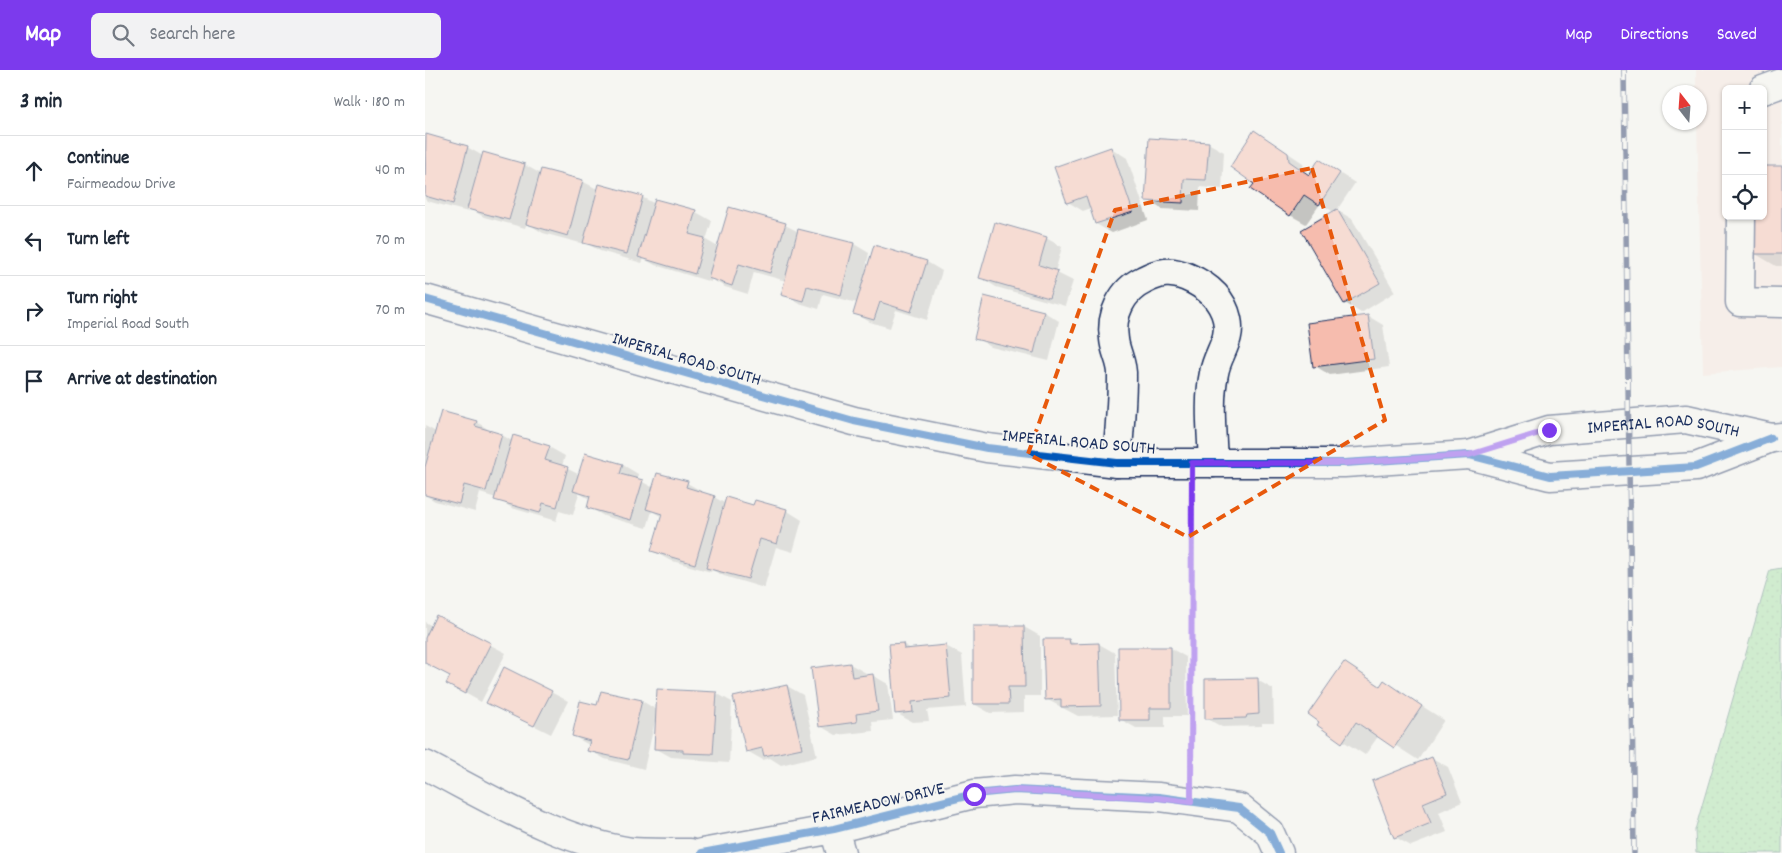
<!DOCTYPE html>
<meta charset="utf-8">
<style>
:root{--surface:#fff;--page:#f2f2f3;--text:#1f2937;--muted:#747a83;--line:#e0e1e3;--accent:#7c3aed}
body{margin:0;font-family:Dekko,sans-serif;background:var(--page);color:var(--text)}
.controls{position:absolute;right:15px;top:15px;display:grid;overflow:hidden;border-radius:8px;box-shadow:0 1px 4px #0004}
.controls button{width:45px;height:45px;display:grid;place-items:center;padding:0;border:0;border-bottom:1px solid var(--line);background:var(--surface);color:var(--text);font:25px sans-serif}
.compass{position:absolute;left:1237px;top:15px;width:45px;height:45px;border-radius:50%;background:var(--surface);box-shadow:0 1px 4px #0004;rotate:343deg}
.stop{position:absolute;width:15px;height:15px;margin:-11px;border:4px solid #7c3aed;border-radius:50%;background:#fff}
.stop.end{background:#7c3aed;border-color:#fff;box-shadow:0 1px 5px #0008}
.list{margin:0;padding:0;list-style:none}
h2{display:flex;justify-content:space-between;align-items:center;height:65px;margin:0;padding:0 20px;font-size:21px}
h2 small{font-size:16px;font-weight:400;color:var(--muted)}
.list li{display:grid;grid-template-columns:32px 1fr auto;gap:15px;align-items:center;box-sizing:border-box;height:70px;padding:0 20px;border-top:1px solid var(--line)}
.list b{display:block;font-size:19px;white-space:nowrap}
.list p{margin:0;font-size:16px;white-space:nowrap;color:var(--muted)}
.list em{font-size:16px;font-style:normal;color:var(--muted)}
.icon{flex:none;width:28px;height:28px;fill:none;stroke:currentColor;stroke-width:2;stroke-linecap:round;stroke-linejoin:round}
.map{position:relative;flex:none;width:1357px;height:783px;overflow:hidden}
header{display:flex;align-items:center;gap:30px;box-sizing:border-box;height:70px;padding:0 25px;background:var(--accent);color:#fff}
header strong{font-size:24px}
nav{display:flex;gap:28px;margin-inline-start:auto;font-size:18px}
.search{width:350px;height:45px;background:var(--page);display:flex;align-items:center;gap:12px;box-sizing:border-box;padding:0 18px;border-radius:8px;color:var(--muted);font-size:19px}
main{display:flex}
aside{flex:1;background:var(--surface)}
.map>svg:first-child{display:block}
.built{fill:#f6e5de;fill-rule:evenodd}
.grass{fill:url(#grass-dots);stroke:#5f8782}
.shadow{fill:#0003}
.building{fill:#f6bcae;stroke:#1b2f5e}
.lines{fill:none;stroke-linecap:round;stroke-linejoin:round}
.minor-casing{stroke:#1b2f5e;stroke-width:31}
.path{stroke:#1b2f5e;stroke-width:3;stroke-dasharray:1 4;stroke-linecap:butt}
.minor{stroke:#f6f6f2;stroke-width:28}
.rail-casing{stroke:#1b2f5e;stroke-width:5.5}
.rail{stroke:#f6f6f2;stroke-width:4;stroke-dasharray:11;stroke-linecap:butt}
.cycleway-casing{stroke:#f6f6f2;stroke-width:11}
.cycleway{stroke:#0057b8;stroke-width:8}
.route{stroke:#7c3aed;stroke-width:6}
.marked{fill:none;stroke:#e8590c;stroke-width:4;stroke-dasharray:10 6;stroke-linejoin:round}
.labels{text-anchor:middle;stroke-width:4;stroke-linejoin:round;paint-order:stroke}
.street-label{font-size:18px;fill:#1b2f5e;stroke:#f6f6f2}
</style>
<header>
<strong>Map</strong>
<div class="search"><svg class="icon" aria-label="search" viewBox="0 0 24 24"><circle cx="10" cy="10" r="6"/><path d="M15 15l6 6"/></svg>Search here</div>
<nav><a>Map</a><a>Directions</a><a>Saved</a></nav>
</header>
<main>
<aside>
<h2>3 min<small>Walk · 180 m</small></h2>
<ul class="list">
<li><svg class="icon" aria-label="ahead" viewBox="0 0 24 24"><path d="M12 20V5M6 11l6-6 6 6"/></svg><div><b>Continue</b><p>Fairmeadow Drive</p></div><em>40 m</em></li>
<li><svg class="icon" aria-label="left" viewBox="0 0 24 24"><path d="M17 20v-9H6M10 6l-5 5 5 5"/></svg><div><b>Turn left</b></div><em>70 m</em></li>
<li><svg class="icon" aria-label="right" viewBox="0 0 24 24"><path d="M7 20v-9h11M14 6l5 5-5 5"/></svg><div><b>Turn right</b><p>Imperial Road South</p></div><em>70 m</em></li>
<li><svg class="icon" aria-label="arrive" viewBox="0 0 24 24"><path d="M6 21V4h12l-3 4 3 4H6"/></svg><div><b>Arrive at destination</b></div></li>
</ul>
</aside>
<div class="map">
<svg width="1357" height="783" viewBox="0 0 1357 783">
<defs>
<pattern id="grass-dots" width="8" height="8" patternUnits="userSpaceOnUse" patternTransform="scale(1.25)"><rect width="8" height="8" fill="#a3dfa5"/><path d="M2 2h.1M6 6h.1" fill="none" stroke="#8cc090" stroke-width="1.8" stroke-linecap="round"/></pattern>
</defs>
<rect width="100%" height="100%" fill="#f6f6f2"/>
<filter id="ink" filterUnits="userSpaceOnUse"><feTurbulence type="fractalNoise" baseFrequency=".02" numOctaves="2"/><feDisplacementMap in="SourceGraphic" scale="10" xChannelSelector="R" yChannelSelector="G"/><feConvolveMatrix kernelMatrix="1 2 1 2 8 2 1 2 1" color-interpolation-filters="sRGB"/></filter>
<g filter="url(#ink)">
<path class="built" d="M1271,0H1357V297L1278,303L1272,53L1274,52V22H1271ZM1301,19H1338V146H1301Z"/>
<polygon class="grass" points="1357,498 1357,783 1271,783 1270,760 1345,500"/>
<g class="shadow">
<polygon points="1,66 42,77 58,86 100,95 116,104 157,111 174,120 217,127 230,134 231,130 271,142 287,151 281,170 293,177 360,155 374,162 374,161 429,174 444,183 441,198 443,198 450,177 502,192 517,201 502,250 471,240 465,258 445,252 429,243 432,233 398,224 394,239 374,233 358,224 361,211 329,202 323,224 300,217 286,209 286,212 230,195 219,189 217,193 175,181 159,172 159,174 118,163 102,153 100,158 59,147 44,138 43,142 2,131 0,129 0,71"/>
<polygon points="845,71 878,93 879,102 885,105 895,91 930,113 912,140 927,149 970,222 936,243 920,233 877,160 909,142 895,134 881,154 865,145"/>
<polygon points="783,73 799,82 797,119 775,117 774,141 737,139 721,130"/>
<polygon points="686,78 702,88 723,150 687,163 671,154 666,138 658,141 643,132"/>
<polygon points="1357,98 1357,196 1351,196 1329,183 1338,146"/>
<polygon points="621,168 637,177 630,202 648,211 640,236 571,217 555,207"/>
<polygon points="619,242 634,251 624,291 566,277 551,268"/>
<polygon points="943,246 958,255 964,297 905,305 890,296"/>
<polygon points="17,342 52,352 67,362 77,365 87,371 124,377 140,386 137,396 155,405 198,395 213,404 212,409 229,418 262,413 278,422 278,423 289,427 301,434 361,440 377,450 368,482 351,477 339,518 299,506 287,500 286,502 244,490 228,481 237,447 227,441 222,458 179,446 163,437 166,430 154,423 148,445 134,441 131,451 87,438 71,428 55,423 50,442 10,431 0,425 0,356 11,362"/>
<polygon points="12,547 81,583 56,632 38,622 26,606 0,593 0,552 7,556"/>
<polygon points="599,557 615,566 615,626 599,626 599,642 565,643 549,634"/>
<polygon points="644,570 652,575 674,574 690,583 692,645 653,646 621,629"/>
<polygon points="478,574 486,579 521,576 537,585 541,637 502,640 504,651 487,652 471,643"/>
<polygon points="745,578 761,587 762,646 740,646 740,658 711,658 695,649"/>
<polygon points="919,593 956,616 959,612 1019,650 993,690 954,665 940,685 918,671"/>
<polygon points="425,594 441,603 441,606 447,605 463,614 468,650 447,652 448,661 411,665 395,656"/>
<polygon points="79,598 143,631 126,664 62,632"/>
<polygon points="832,610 848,619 849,653 837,653 837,656 797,657 781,648"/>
<polygon points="362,616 378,625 392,686 356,695 345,688 338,690 322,681"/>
<polygon points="177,622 217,631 232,640 291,623 307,632 304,693 275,691 271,689 246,687 230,678 231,651 230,651 219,699 180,689 164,680 164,675 148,666 173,637"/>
<polygon points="1007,688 1023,697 1037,732 1014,742 1022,762 986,776 970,767"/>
</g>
<g class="building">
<polygon points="829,60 863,83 864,91 884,105 894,89 915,103 894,135 879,125 865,146 825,119 829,114 805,97"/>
<polygon points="1,64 43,76 28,134 0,126"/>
<polygon points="724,68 784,72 781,110 759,109 758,133 720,131"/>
<polygon points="686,77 708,142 670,154 661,126 642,133 629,97"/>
<polygon points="58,82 100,94 84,150 42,139"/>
<polygon points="1338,96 1357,96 1357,184 1327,184 1328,146 1338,146"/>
<polygon points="116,99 158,110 143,166 101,154"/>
<polygon points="174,114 218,126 202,184 158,173"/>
<polygon points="230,129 271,140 264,164 280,168 270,204 213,187"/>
<polygon points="304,137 361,153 345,203 314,194 307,216 283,208"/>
<polygon points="912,139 955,213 919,234 876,160"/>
<polygon points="570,152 622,167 614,195 633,201 624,228 554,208"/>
<polygon points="373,159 429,173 416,225 382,216 378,231 356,225"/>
<polygon points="449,175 502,191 486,242 455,232 449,250 428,244"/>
<polygon points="559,226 619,241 609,283 549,269"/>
<polygon points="943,245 949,289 888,297 882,253"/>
<polygon points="16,341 52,351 50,356 77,364 61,421 39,415 34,434 0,425 0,397"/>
<polygon points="88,365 125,376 120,390 143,397 132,437 118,433 115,443 69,430"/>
<polygon points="160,383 198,394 195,404 218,410 206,450 162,438 165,426 148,421"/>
<polygon points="232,403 263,411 261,417 290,426 270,494 226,481 237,444 221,439"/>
<polygon points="301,427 328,435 330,430 362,439 352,474 335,469 323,509 281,498"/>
<polygon points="11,545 66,573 40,624 21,614 25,606 0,593 0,568"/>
<polygon points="548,556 599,556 600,617 583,617 584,634 548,634"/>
<polygon points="618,569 644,569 645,574 674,573 676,636 636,637 636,629 620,630"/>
<polygon points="478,573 479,579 521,575 526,628 487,632 488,642 470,644 464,574"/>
<polygon points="693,577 746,577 746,638 725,638 725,650 694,650"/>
<polygon points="919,592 955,616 959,610 997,636 969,678 931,652 917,673 892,655 894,652 883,644"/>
<polygon points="425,593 427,607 448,604 453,641 431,644 432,652 394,657 386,598"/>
<polygon points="79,597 127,621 109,656 61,633"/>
<polygon points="833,608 834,644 822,645 821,648 780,649 780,609"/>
<polygon points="362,615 377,678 339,686 337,678 321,682 308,627"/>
<polygon points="232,619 292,622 288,684 258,683 258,680 229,679"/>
<polygon points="176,621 217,630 203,690 162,681 165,671 147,666 155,631 172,635"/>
<polygon points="1007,687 1022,723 998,733 1006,753 969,768 947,711"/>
</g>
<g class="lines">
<g class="minor-casing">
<g id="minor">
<polyline points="1338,20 1357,13"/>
<polyline points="1316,146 1315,232 1357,233"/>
<path id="s1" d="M0,229L429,351L562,378L692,393H919L1044,385L1124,360L1261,349L1346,368L1357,367"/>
<polyline points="1044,385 1125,406 1271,397 1346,368"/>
<path d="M692,393C694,364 697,335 697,306C698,293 690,282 689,269C685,245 697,220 719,210C734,202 746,200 762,207C781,215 797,227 802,249C807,270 792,284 789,303C783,332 787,364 788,393"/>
<path d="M0,695C66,729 133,771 207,782C226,783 246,783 265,783"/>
<polyline points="409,759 416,783"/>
<polyline points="277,783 409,759 549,724 590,720 734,727 814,738 845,763 854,783"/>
</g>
</g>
<polyline class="path" points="766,700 767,424"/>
<use href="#minor" class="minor"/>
<g class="rail-casing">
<polyline id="rail" points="1199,0 1209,783"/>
</g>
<use href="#rail" class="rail"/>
<g class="cycleway-casing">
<g id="cycleway">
<polyline points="0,229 429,351 562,378 692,393 919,393 1044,385 1125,406 1271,397 1346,368"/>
<polyline points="277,783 409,759 549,724 590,720 734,727 814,738 845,763 854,783"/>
</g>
</g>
<use href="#cycleway" class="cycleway"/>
</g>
</g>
<g class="lines" filter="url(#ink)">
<polyline class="route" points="549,724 590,720 734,728 766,732 767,393 920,393 1044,385 1124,360"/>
</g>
<path d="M0 0H1357V783H0ZM887,98L960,350L763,467L603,384L690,140Z" fill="#f6f6f2" fill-opacity=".55" fill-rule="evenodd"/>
<path class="marked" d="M887,98L960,350L763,467L603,384L690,140Z"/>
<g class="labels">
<g class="street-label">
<text transform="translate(262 288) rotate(16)" y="6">IMPERIAL ROAD SOUTH</text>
<text dy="6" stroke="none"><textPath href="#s1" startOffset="1264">IMPERIAL ROAD SOUTH</textPath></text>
<text transform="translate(654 371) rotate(5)" y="6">IMPERIAL ROAD SOUTH</text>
<text transform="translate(453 732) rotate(-13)" y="6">FAIRMEADOW DRIVE</text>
</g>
</g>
</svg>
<div class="controls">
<button>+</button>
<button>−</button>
<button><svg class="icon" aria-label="locate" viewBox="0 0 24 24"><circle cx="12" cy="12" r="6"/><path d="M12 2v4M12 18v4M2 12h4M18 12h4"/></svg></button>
</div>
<svg class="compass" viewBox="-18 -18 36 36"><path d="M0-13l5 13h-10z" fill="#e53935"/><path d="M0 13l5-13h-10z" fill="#747a83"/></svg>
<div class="stop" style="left:549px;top:724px"></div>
<div class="stop end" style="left:1124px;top:360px"></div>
</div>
</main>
